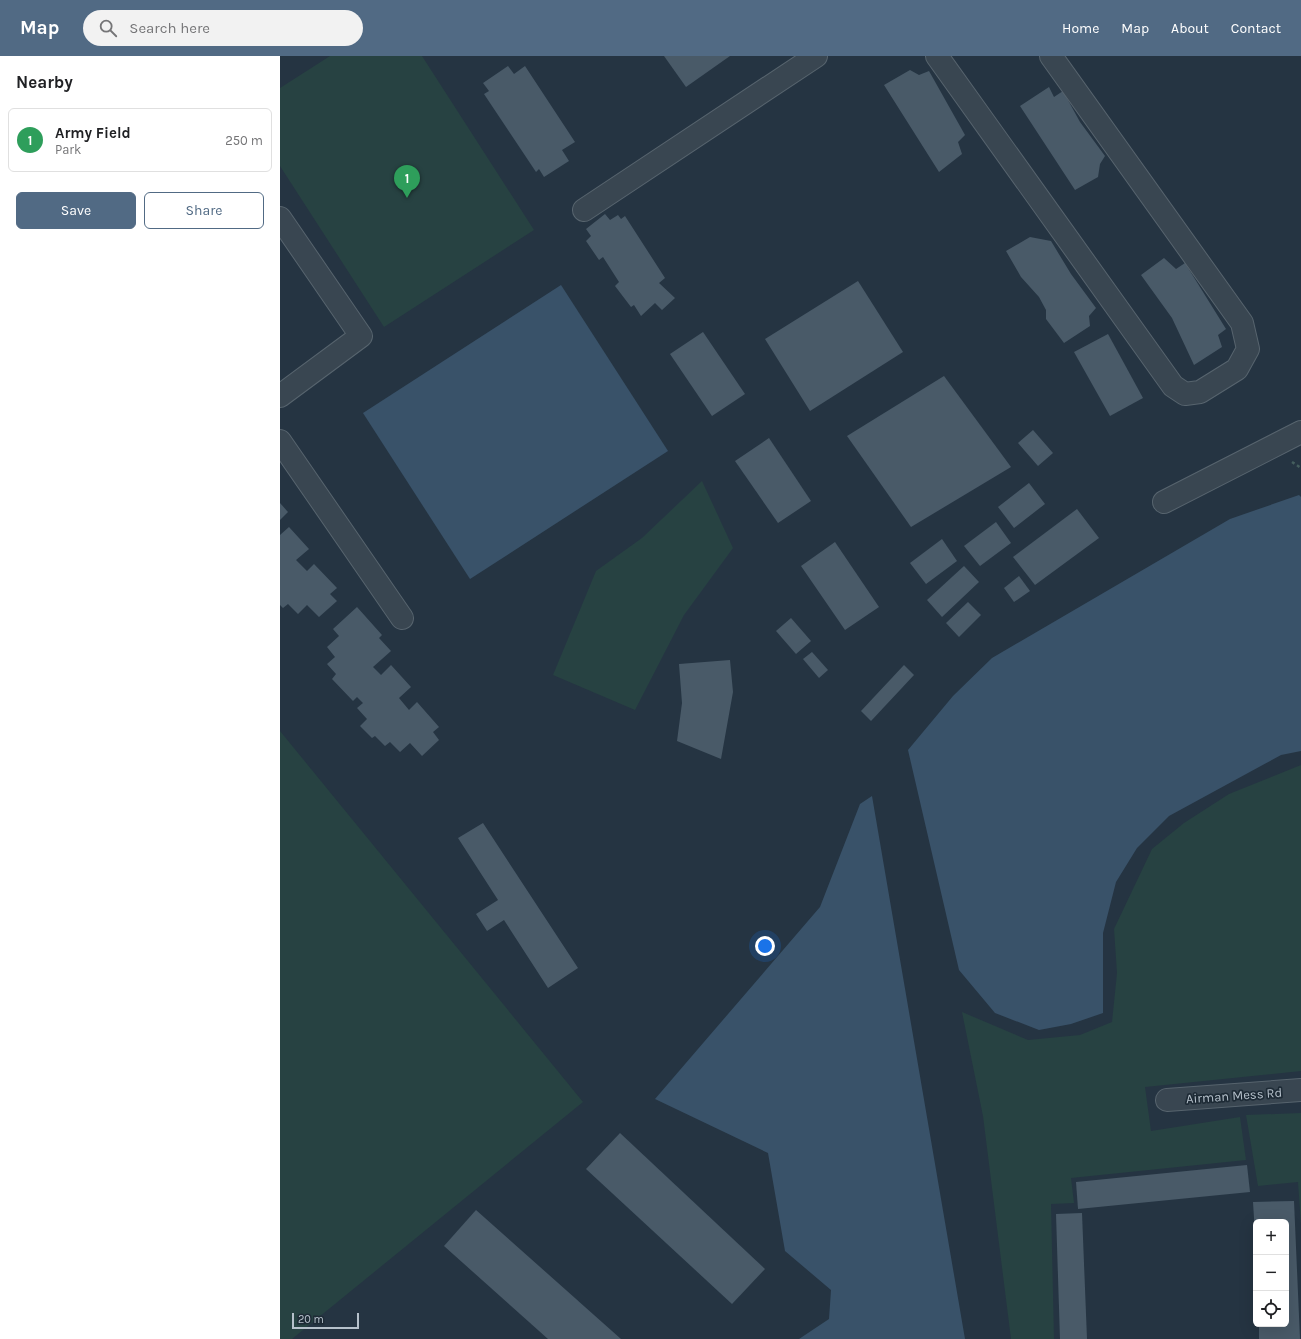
<!DOCTYPE html>
<meta charset="utf-8">
<style>
:root{--surface:#fff;--page:#f2f2f2;--text:#202124;--muted:#757577;--line:#e0e0e0;--accent:#516a84}
body{margin:0;font-family:Karla,sans-serif;background:var(--page);color:var(--text)}
.controls{position:absolute;right:12px;bottom:12px;display:grid;overflow:hidden;border-radius:6px;box-shadow:0 4px 16px #0002}
.controls button{width:36px;height:36px;display:grid;place-items:center;padding:0;border:0;border-bottom:1px solid var(--line);background:var(--surface);color:var(--text);font:20px sans-serif}
.scale{position:absolute;left:12px;bottom:10px;width:67px;box-sizing:border-box;padding-left:4px;border:2px solid #b6c1cb;border-top:0;font-size:11px;line-height:14px;white-space:nowrap;color:#b6c1cb;-webkit-text-stroke:3px #1e2b36;paint-order:stroke}
.you{position:absolute;left:485px;top:890px;width:14px;height:14px;margin:-10px;border:3px solid #fff;border-radius:50%;background:#1a73e8;box-shadow:0 0 0 6px #1a73e833}
.badge{display:grid;place-items:center;width:26px;height:26px;border-radius:50%;background:var(--accent);color:#fff;font-size:13px;font-weight:700}
.pin{position:absolute;translate:-50% -33px;filter:drop-shadow(0 1px 2px #0008)}
.pin::after{content:'';position:absolute;top:21px;width:14px;height:12px;background:inherit;clip-path:polygon(0 0,100% 0,50% 100%)}
.list{margin:0;padding:0;list-style:none}
h2{display:flex;justify-content:space-between;align-items:center;height:52px;margin:0;padding:0 16px;font-size:17px}
h2 small{font-size:13px;font-weight:400;color:var(--muted)}
.list li{display:grid;grid-template-columns:26px 1fr auto;gap:12px;align-items:center;box-sizing:border-box;height:64px;margin:0 8px 8px;padding:0 8px;border:1px solid var(--line);border-radius:6px}
.list b{display:block;font-size:15px;white-space:nowrap}
.list p{margin:0;font-size:13px;white-space:nowrap;color:var(--muted)}
.list em{font-size:13px;font-style:normal;color:var(--muted)}
.actions{display:flex;gap:8px;padding:12px 16px}
.actions a{flex:1;padding:9px 0;border:1px solid var(--accent);border-radius:6px;text-align:center;font-size:14px;color:var(--accent)}
.actions .main{background:var(--accent);color:#fff}
.icon{flex:none;width:22px;height:22px;fill:none;stroke:currentColor;stroke-width:2;stroke-linecap:round;stroke-linejoin:round}
.map{position:relative;flex:none;width:1021px;height:1283px;overflow:hidden}
header{display:flex;align-items:center;gap:24px;box-sizing:border-box;height:56px;padding:0 20px;background:var(--accent);color:#fff}
header strong{font-size:19px}
nav{display:flex;gap:22px;margin-inline-start:auto;font-size:14px}
.search{width:280px;height:36px;background:var(--page);display:flex;align-items:center;gap:10px;box-sizing:border-box;padding:0 14px;border-radius:22px;color:var(--muted);font-size:15px}
main{display:flex}
aside{flex:1;background:var(--surface)}
.map>svg:first-child{display:block}
.green{fill:#274242}
.water{fill:#395269}
.building{fill:#495a68}
.lines{fill:none;stroke-linecap:round;stroke-linejoin:round}
.minor-casing{stroke:#57646e;stroke-width:24}
.path{stroke:#455e5e;stroke-width:2.5;stroke-dasharray:3 3;stroke-linecap:butt}
.minor{stroke:#394651;stroke-width:22}
.labels{text-anchor:middle;stroke-width:3.5;stroke-linejoin:round;paint-order:stroke}
.street-label{font-size:13px;fill:#b6c1cb;stroke:#1e2b36}
</style>
<header>
<strong>Map</strong>
<div class="search"><svg class="icon" aria-label="search" viewBox="0 0 24 24"><circle cx="10" cy="10" r="6"/><path d="M15 15l6 6"/></svg>Search here</div>
<nav><a>Home</a><a>Map</a><a>About</a><a>Contact</a></nav>
</header>
<main>
<aside>
<h2>Nearby<small></small></h2>
<ul class="list">
<li><span class="badge" style="background:#2e9e5b">1</span><div><b>Army Field</b><p>Park</p></div><em>250 m</em></li>
</ul>
<div class="actions"><a class="main">Save</a><a>Share</a></div>
</aside>
<div class="map">
<svg width="1021" height="1283" viewBox="0 0 1021 1283">
<rect width="100%" height="100%" fill="#253442"/>
<g class="green">
<polygon points="50,0 142,0 254,174 104,271 0,110 0,32"/>
<polygon points="422,425 453,492 404,559 355,654 273,619 316,515 362,482"/>
<polygon points="0,675 303,1046 12,1283 0,1283"/>
<polygon points="1021,709 1021,1015 865,1031 871,1075 960,1061 966,1104 791,1122 794,1147 771,1148 774,1283 731,1283 703,1060 682,956 748,984 800,979 832,966 837,917 834,873 872,793 904,767 949,738"/>
<polygon points="1021,1057 1021,1169 1018,1126 978,1130 966,1059"/>
</g>
<g class="water">
<polygon points="281,229 388,395 190,523 83,357"/>
<polygon points="1019,439 1021,441 1021,695 1001,699 889,760 857,792 836,826 823,877 823,957 791,968 759,974 715,957 679,914 628,694 673,640 712,602 950,463"/>
<polygon points="592,740 685,1283 519,1283 549,1263 551,1234 505,1195 488,1097 375,1043 540,851 580,748"/>
</g>
<g class="building">
<polygon points="384,0 450,0 406,31"/>
<polygon points="228,10 234,18 245,10 295,86 282,94 289,105 264,121 259,113 256,116 204,38 209,35 203,27"/>
<polygon points="630,14 639,19 649,15 685,79 678,86 682,98 659,116 604,29"/>
<polygon points="769,31 774,41 783,35 800,66 825,100 820,108 818,121 795,134 740,50"/>
<polygon points="325,158 330,164 338,159 341,163 345,160 385,222 379,227 395,242 382,254 375,247 361,260 354,249 351,251 335,230 339,226 323,201 319,204 306,185 311,180 306,173"/>
<polygon points="750,181 771,185 791,218 816,252 809,260 810,270 784,287 766,263 766,254 759,241 741,221 726,195"/>
<polygon points="884,202 896,213 905,207 946,273 938,279 942,291 914,309 892,262 861,219"/>
<polygon points="578,225 623,296 530,355 485,283"/>
<polygon points="423,276 465,338 432,360 390,298"/>
<polygon points="828,278 863,342 830,360 794,296"/>
<polygon points="664,320 731,411 631,471 567,380"/>
<polygon points="753,374 773,397 758,410 738,387"/>
<polygon points="489,382 531,445 498,467 455,405"/>
<polygon points="749,427 765,448 734,472 718,451"/>
<polygon points="0,447 8,456 0,464"/>
<polygon points="797,453 819,482 755,529 733,501"/>
<polygon points="716,466 731,487 700,510 684,490"/>
<polygon points="9,471 29,493 16,504 27,515 34,508 57,532 50,538 57,545 39,561 27,549 18,558 8,548 3,552 0,549 0,479"/>
<polygon points="662,483 677,505 646,528 630,507"/>
<polygon points="555,486 599,551 565,574 521,510"/>
<polygon points="684,510 699,526 662,561 647,544"/>
<polygon points="739,520 750,535 734,546 724,532"/>
<polygon points="688,546 701,559 679,581 666,567"/>
<polygon points="77,551 102,579 99,582 111,595 93,611 101,619 111,609 131,631 119,642 129,654 137,646 159,671 153,676 159,684 142,700 130,687 120,696 110,686 105,690 95,680 92,682 80,670 87,663 77,652 83,647 77,641 73,645 52,623 56,618 47,608 55,601 47,591 59,580 53,573"/>
<polygon points="511,562 531,585 516,598 496,575"/>
<polygon points="532,596 548,614 539,622 523,603"/>
<polygon points="450,604 453,636 441,703 397,685 402,647 399,608"/>
<polygon points="624,609 634,619 591,665 581,655"/>
<polygon points="203,767 298,912 268,932 224,864 207,875 196,858 218,844 178,782"/>
<polygon points="340,1077 485,1213 452,1248 306,1113"/>
<polygon points="967,1109 970,1136 798,1153 796,1126"/>
<polygon points="1014,1145 1020,1283 979,1283 979,1268 1006,1268 1006,1166 976,1166 976,1178 975,1178 973,1146"/>
<polygon points="196,1154 341,1283 268,1283 164,1190"/>
<polygon points="802,1157 807,1283 780,1283 776,1158"/>
</g>
<g class="lines">
<g class="minor-casing">
<g id="minor">
<polyline points="657,0 893,330 905,338 920,336 957,313 968,293 962,267 771,0"/>
<polyline points="304,154 536,0"/>
<polyline points="0,162 81,280 0,340"/>
<polyline points="0,385 122,562"/>
<polyline points="884,446 1021,376"/>
<polyline points="887,1044 1021,1034"/>
</g>
</g>
<polyline class="path" points="1012,406 1021,412"/>
<use href="#minor" class="minor"/>
</g>
<g class="labels">
<g class="street-label">
<text transform="translate(954 1039) rotate(-4)" y="5">Airman Mess Rd</text>
</g>
</g>
</svg>
<div class="controls">
<button>+</button>
<button>−</button>
<button><svg class="icon" aria-label="locate" viewBox="0 0 24 24"><circle cx="12" cy="12" r="6"/><path d="M12 2v4M12 18v4M2 12h4M18 12h4"/></svg></button>
</div>
<div class="scale">20 m</div>
<div class="you"></div>
<div class="pin badge" style="left:127px;top:142px;background:#2e9e5b">1</div>
</div>
</main>
